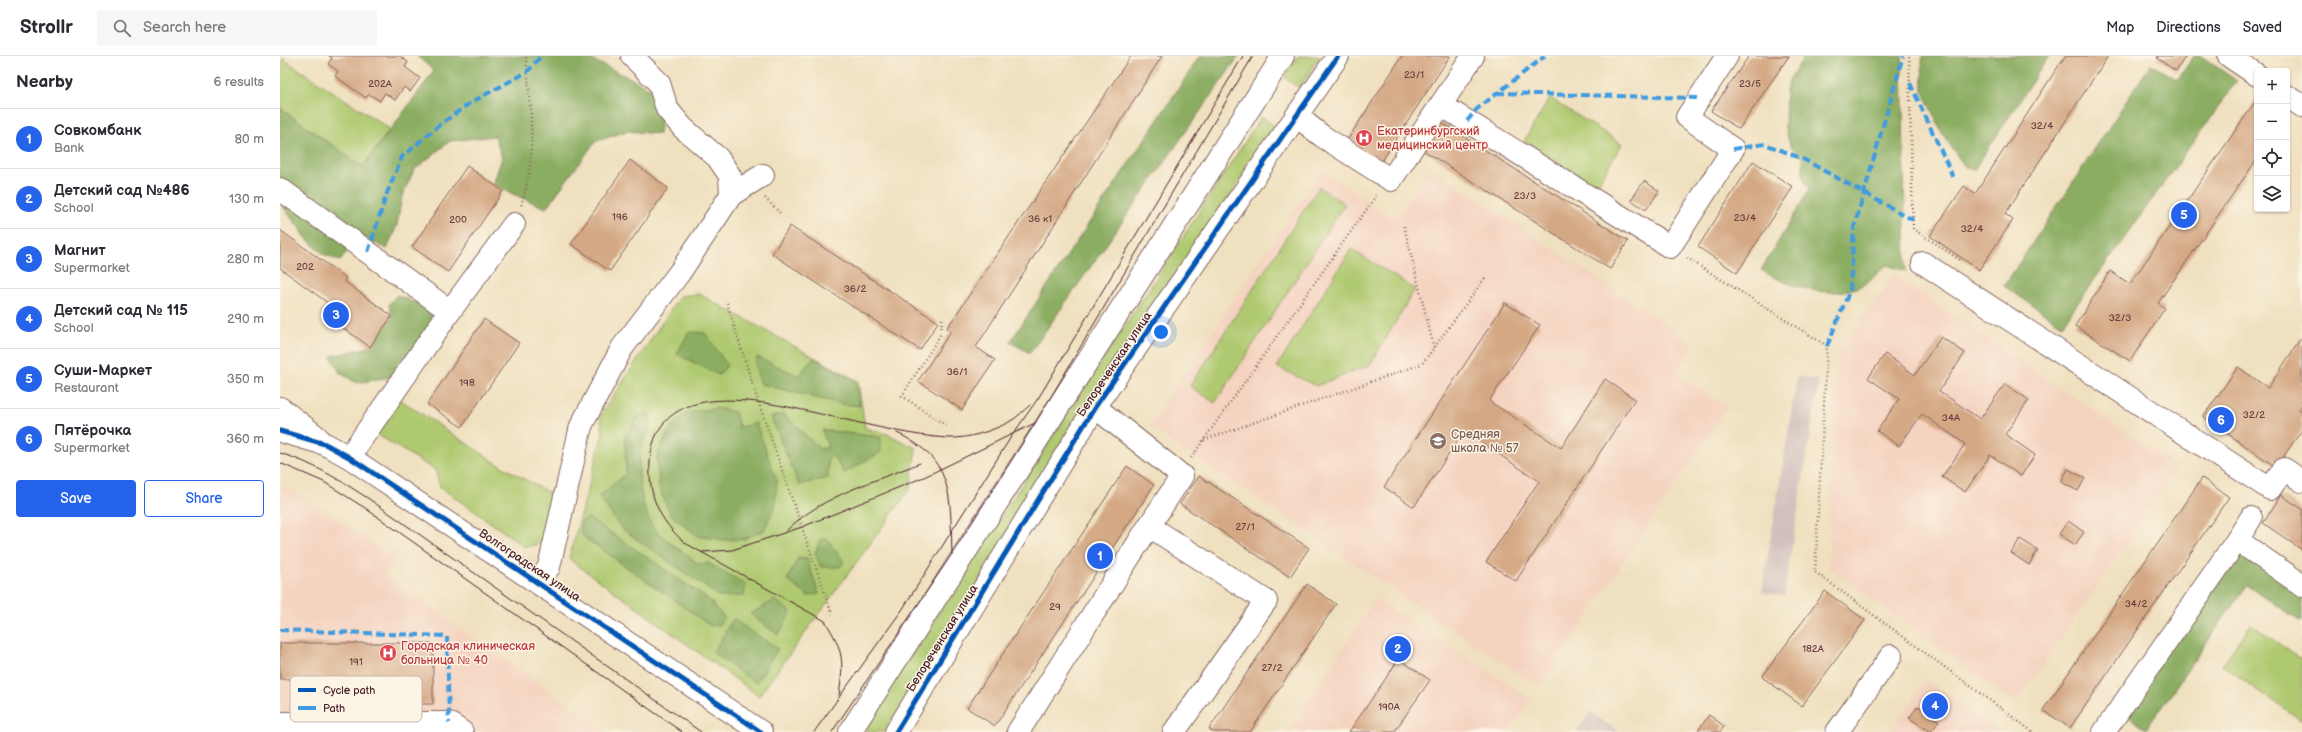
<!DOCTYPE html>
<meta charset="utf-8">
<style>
:root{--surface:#fff;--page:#f7f7f7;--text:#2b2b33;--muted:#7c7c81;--line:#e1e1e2;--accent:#2563eb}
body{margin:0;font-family:"Balsamiq Sans",sans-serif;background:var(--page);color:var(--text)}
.controls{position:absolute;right:12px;top:12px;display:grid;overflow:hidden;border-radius:4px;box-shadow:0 1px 3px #0004}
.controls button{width:36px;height:36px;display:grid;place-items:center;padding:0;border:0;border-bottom:1px solid var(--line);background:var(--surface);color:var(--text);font:20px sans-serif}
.you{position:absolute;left:881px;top:276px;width:14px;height:14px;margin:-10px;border:3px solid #fff;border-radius:50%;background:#1a73e8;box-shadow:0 0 0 6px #1a73e833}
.badge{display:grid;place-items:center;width:26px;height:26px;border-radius:50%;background:var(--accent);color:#fff;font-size:13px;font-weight:700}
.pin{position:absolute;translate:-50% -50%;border:2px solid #fff;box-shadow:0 1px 4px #0006}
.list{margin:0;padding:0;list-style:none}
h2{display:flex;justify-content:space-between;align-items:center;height:52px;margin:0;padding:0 16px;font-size:17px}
h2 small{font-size:13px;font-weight:400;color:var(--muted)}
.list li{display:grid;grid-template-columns:26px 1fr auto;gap:12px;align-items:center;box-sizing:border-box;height:60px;padding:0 16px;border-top:1px solid var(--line)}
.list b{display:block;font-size:15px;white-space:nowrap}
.list p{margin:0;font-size:13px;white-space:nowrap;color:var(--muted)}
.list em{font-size:13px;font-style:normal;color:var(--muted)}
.actions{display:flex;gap:8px;padding:12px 16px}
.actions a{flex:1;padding:9px 0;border:1px solid var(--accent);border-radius:4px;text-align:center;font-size:14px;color:var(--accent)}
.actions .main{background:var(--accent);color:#fff}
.icon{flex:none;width:22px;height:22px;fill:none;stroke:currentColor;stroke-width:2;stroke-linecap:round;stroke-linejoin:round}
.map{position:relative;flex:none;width:2022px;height:676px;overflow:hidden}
header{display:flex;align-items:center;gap:24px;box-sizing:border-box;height:56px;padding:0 20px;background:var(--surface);border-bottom:1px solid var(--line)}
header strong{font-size:19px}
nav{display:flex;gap:22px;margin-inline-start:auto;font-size:14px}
.search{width:280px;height:36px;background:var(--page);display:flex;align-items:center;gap:10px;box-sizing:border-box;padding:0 14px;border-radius:4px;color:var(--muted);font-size:15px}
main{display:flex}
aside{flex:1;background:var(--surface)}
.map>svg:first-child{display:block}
.built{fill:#f4d3c0}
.industrial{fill:#d0c0bc}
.green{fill:#afc96f;stroke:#7c744d}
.forest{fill:#8bad62;stroke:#6a6646}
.building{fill:#d4a884}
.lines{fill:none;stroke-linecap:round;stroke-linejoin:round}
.minor-casing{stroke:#84635f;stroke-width:24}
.path{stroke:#84635f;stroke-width:2.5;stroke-dasharray:1 3;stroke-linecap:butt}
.minor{stroke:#fff;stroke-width:22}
.tram{stroke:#4a1f2b;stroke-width:1}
.quiet{stroke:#409be1;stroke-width:4;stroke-dasharray:8 4;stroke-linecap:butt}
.cycleway-casing{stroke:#fcf5e5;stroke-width:8}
.cycleway{stroke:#0057b8;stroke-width:5}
.labels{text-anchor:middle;stroke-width:3;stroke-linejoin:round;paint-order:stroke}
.number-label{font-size:10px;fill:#6c4141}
.health-label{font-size:12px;fill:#be3a42;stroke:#fcf5e5;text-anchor:start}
.street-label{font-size:12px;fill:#4a1f2b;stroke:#fcf5e5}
.education-label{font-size:12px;fill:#785e54;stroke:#fcf5e5;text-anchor:start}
.key{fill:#fcf5e5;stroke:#c7b5ad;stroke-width:1}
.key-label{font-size:11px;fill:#4a1f2b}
</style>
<header>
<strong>Strollr</strong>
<div class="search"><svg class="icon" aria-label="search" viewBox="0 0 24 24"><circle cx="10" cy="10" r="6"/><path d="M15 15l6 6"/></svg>Search here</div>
<nav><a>Map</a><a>Directions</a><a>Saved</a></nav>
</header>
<main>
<aside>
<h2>Nearby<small>6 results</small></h2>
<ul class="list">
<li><span class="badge">1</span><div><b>Совкомбанк</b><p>Bank</p></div><em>80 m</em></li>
<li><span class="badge">2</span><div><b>Детский сад №486</b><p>School</p></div><em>130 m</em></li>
<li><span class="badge">3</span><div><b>Магнит</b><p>Supermarket</p></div><em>280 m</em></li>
<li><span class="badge">4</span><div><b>Детский сад № 115</b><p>School</p></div><em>290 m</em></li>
<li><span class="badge">5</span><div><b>Суши-Маркет</b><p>Restaurant</p></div><em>350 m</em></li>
<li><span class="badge">6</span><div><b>Пятёрочка</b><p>Supermarket</p></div><em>360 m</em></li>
</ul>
<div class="actions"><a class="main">Save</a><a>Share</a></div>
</aside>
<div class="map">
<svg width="2022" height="676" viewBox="0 0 2022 676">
<rect width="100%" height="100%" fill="#fcf5e5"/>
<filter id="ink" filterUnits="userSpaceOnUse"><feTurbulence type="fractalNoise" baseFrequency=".025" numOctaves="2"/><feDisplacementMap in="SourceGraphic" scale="8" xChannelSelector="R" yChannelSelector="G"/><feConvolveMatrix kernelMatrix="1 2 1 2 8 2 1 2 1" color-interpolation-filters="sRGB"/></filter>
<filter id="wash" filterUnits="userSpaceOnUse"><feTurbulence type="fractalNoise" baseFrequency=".012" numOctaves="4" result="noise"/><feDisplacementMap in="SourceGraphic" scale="16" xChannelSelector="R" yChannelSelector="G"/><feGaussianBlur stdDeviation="0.9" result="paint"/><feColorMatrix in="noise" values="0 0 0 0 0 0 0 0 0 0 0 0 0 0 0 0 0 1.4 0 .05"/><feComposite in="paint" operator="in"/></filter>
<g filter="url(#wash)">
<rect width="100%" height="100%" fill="#efe0bf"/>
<g class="built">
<polygon points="1150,111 1414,288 1395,317 1447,351 1260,631 869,371 1041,114 1115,163"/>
<polygon points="1614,219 1898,412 1736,647 1548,511 1558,297"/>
<polygon points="0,430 18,436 115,504 105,519 327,676 0,676"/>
<polygon points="1096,543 1251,643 1229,676 1007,676"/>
<polygon points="1646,624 1719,676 1611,676"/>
</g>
<g class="industrial">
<polygon points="1517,320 1539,324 1504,540 1482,536"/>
<polygon points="1311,656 1339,676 1296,676"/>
</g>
<g class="green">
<polygon points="1018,0 1040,0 1019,32 1004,21"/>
<polygon points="3,3 110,73 83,111 0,52 0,8"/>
<polygon points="1270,42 1342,88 1316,130 1244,85"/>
<polygon points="981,61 995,70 605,676 589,676 585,670"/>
<polygon points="1039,131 1065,148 935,347 910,330"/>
<polygon points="1071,193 1135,233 1090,309 1036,330 997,311"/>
<polygon points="419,238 578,325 585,372 607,378 636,392 630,433 479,640 289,503 323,377 320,360 400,240"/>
<path d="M116,341L221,410L273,439C272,452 274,480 261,487C256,489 250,490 245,491L160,431L155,414L95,377Z"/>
<polygon points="1971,568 2022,604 2022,665 1942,609"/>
</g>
<g class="forest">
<polygon points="137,0 304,0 352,23 383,41 379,78 347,75 315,86 266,152 233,138 213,128 222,102 215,80 170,85 134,114 122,140 117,169 107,193 79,179 60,205 43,198 28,184 0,147 0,52 83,111 154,15"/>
<polygon points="920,0 959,0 750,297 730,286"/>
<path d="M1525,0H1622L1626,215L1607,209C1599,215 1592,224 1583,229C1552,245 1509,231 1481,214L1530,133L1523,122V103L1511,90L1505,73L1506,33L1510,22Z"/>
<polygon points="1642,0 1769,0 1694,114 1685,111 1662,77 1643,36"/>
<polygon points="1914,0 1921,0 1957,25 1782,269 1724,230 1871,8 1897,24"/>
<polygon points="117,239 145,251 155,266 121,319 77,327 60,317 51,300 90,291 112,260 109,248"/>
<polygon points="409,276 425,277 447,309 439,319 397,298"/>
<polygon points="477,301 519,320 533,302 576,325 580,350 561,348 481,328 475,311"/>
<polygon points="436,352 455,356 459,371 476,367 497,425 495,450 484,474 464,483 446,484 417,480 390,458 379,432 377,400 391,371 407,357"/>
<path d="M369,357C373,380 362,379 360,397C357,421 361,461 380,478C392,489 406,498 419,508L428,507L466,528L464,540L440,541L341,472L319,440L346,418L345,381L357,361Z"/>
<polygon points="504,358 540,393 548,391 542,374 601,381 601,396 564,417 553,400 548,403 548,422 519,429 491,361"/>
<polygon points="309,462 428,543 445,562 438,569 431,570 301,479 301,466"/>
<polygon points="541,483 547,483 564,506 560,511 541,511 535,497"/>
<polygon points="1958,493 2022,537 2022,566 1967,529 1866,673 1843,657"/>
<polygon points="518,502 527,503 539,538 528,540 507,524"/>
<polygon points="495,544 511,556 498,579 470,558"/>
<polygon points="453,563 498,593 476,627 433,597"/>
</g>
<g id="blocks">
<g class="building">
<polygon points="49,0 120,0 128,6 125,11 140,22 130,36 124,31 115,44 105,37 100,45 89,38 86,42 55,20 58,15 48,8 52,2"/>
<polygon points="851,0 882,0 696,291 715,304 682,354 638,325 671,275 667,272"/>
<polygon points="1122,0 1170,0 1100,108 1066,86"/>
<polygon points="1469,0 1509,0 1459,73 1431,55"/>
<polygon points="1785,0 1828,0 1725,158 1733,164 1699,214 1650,180 1684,130 1695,138"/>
<polygon points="1878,0 1906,0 1896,15 1877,2"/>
<polygon points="1977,43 1977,103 1878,247 1885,252 1850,305 1795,270 1830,215 1850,228"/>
<polygon points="1161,66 1348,185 1330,213 1143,94"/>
<polygon points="350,104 388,132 330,215 291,188"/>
<polygon points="1473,105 1513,131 1457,217 1418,191"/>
<polygon points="187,110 223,135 168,216 132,191"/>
<polygon points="1364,125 1379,135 1366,154 1351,144"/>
<polygon points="510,170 658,266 640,294 492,198"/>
<polygon points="0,174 66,222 64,225 112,260 90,291 41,256 48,247 0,212"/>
<polygon points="1225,247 1260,269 1209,345 1281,392 1325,323 1355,343 1236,525 1206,506 1259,425 1184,375 1134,451 1104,431"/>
<polygon points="204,263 239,287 182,371 147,348"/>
<polygon points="1661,281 1685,297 1659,335 1700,363 1725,328 1749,344 1725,378 1755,399 1741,420 1710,399 1685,436 1662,421 1685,388 1642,358 1619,390 1597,375 1619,343 1588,322 1605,298 1635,319"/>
<polygon points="2022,281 2022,348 2019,353 2022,355 2022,374 1996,411 1923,361 1958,311 1988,332"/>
<polygon points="847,410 874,429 715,670 687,652"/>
<polygon points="1788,413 1805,422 1798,435 1781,426"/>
<polygon points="919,420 1029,492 1010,521 900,448"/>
<polygon points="1922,422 1949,441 1790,672 1763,654"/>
<polygon points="2001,439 2022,453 2022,494 1983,467"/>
<polygon points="1788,465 1804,476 1795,489 1779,478"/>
<polygon points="1740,483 1758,494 1749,509 1731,497"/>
<polygon points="1027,528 1056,548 970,676 933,676 929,673"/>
<polygon points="1545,535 1585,564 1522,650 1482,621"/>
<polygon points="0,587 153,587 153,648 65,648 65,623 0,623"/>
<polygon points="1119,603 1150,624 1114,676 1069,676"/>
<polygon points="1638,650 1659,665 1651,676 1629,662"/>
<polygon points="1429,659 1444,670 1440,676 1417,676"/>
</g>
</g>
</g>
<g filter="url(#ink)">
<use href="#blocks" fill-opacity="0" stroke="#84635f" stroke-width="1"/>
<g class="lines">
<g class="minor-casing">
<g id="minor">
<polyline points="352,0 379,27 387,53 403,72 438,102 450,120 451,139"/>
<polyline points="1949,0 1977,19"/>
<polyline points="2007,40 2022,50"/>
<polyline points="1161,49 1390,191 1453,93 1407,61 1447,0"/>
<polyline points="1018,61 1042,80 1111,124 1193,0"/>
<polyline points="0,133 170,255"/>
<polyline points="1643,207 1990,433 2004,413 2022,425"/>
<polyline points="815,351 902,420 869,470 986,545 894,676"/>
<polyline points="0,352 37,381"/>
<polyline points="0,375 45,388 69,401 481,676"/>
<polyline points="69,401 170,255 234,168"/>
<polyline points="1957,484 1971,462"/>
<polyline points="258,526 269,511 301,370 342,292 400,216 451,139 483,119"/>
<polyline points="0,667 169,667 182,676"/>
<polyline points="570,676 1003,0"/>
<polyline points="616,676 815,351 1058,0"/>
<polyline points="738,676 869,470"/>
<polyline points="1557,676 1611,600"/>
<polyline points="1824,676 1957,484 2022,529"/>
</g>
</g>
<g class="path">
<polyline points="1629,0 1633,173 1682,205"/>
<polyline points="485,142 500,157"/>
<path d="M241,149C258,102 250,49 246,0"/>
<polyline points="1124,170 1154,292"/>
<polyline points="1407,202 1547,290 1535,516 1753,676"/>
<polyline points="447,247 475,336 552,558"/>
<polyline points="662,263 661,278 622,340 668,371"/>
<polyline points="924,384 1142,308 1205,222"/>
<polyline points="911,402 1096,140"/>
</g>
<use href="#minor" class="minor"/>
<g class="tram">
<path d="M617,377C675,404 670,441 672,498"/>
<path d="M0,397C33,407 60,424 89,443L421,676"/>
<polyline points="0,407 44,426 85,452 402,676"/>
<path d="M507,474C543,439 594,426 640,407"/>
<polyline points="422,496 452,494 522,471 644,421 755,367"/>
<path d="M559,639C564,605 564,595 545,565L405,487C379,464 368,440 370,405C377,312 502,350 558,362C594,370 632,380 668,382C688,383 712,375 729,366C737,362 744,354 750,349"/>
<polyline points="534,676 622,554 731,381 759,341 963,0"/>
<polyline points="552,676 672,498 756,366 973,0"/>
</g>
<g class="quiet">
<polyline points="1630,27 1673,121"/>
<polyline points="1217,37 1419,42"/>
<polyline points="1187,65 1197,53 1265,0"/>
<polyline points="1453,93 1485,88 1523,103 1633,164"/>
<polyline points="88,196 107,137 122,101 158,70 190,47 247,16 261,0"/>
<polyline points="1547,290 1570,234 1574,172 1623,0"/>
<polyline points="0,574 167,580 169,667"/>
</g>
<g class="cycleway-casing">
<g id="cycleway">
<polyline points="0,375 45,388 69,401 481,676"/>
<polyline points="616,676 815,351 1058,0"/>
</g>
</g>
<use href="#cycleway" class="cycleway"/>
</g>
</g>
<defs>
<g id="hospital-disc" transform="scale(0.9)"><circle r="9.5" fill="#e0444e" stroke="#fcf5e5"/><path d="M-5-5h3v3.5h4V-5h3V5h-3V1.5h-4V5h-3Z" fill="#fff"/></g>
<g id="school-disc" transform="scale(0.9)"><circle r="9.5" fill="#8d6e63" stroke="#fcf5e5"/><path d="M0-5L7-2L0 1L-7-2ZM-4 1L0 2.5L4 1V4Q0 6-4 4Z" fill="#fff"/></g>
</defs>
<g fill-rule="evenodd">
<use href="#hospital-disc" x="1084" y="82"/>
<use href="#school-disc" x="1158" y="385"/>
<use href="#hospital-disc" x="108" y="597"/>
</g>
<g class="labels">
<g class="number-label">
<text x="1134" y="22">23/1</text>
<text x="100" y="31">202А</text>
<text x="1470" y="31">23/5</text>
<text x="1762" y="73">32/4</text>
<text x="1245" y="143">23/3</text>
<text x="340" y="164">196</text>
<text x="1465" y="165">23/4</text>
<text x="760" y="166">36 к1</text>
<text x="178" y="167">200</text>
<text x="1692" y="176">32/4</text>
<text x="25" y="214">202</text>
<text x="575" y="236">36/2</text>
<text x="1840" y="265">32/3</text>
<text x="677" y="319">36/1</text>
<text x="187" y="330">198</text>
<text x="1974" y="362">32/2</text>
<text x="1671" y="365">34А</text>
<text x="965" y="474">27/1</text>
<text x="1856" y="551">34/2</text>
<text x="775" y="554">29</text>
<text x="1533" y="596">182А</text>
<text x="76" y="609">191</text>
<text x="992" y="615">27/2</text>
<text x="1109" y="654">190А</text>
</g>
<g class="health-label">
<text x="1097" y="79">Екатеринбургский<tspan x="1097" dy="14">медицинский центр</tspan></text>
<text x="121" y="594">Городская клиническая<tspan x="121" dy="14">больница № 40</tspan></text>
</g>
<g class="street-label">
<text transform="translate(834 308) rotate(-56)" y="4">Белореченская улица</text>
<text transform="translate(250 509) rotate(34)" y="4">Волгоградская улица</text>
<text transform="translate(662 582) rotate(-58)" y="4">Белореченская улица</text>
</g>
<g class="education-label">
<text x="1171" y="382">Средняя<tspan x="1171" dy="14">школа № 57</tspan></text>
</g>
</g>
<rect x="10" y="620" width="132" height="46" rx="6" class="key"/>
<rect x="18" y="632" width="18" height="4" fill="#0057b8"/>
<rect x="18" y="650" width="18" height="4" fill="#409be1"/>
<g class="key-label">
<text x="43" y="638">Cycle path</text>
<text x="43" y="656">Path</text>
</g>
</svg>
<div class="controls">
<button>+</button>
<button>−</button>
<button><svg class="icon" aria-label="locate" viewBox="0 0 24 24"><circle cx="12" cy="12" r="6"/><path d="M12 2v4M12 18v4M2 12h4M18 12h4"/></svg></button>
<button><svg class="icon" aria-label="layers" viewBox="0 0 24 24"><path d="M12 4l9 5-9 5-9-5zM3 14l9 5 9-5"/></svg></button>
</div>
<div class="you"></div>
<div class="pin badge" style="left:820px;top:500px">1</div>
<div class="pin badge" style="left:1118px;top:593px">2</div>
<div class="pin badge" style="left:56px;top:259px">3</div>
<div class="pin badge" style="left:1655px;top:650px">4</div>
<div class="pin badge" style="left:1904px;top:159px">5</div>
<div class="pin badge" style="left:1941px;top:364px">6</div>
</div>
</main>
